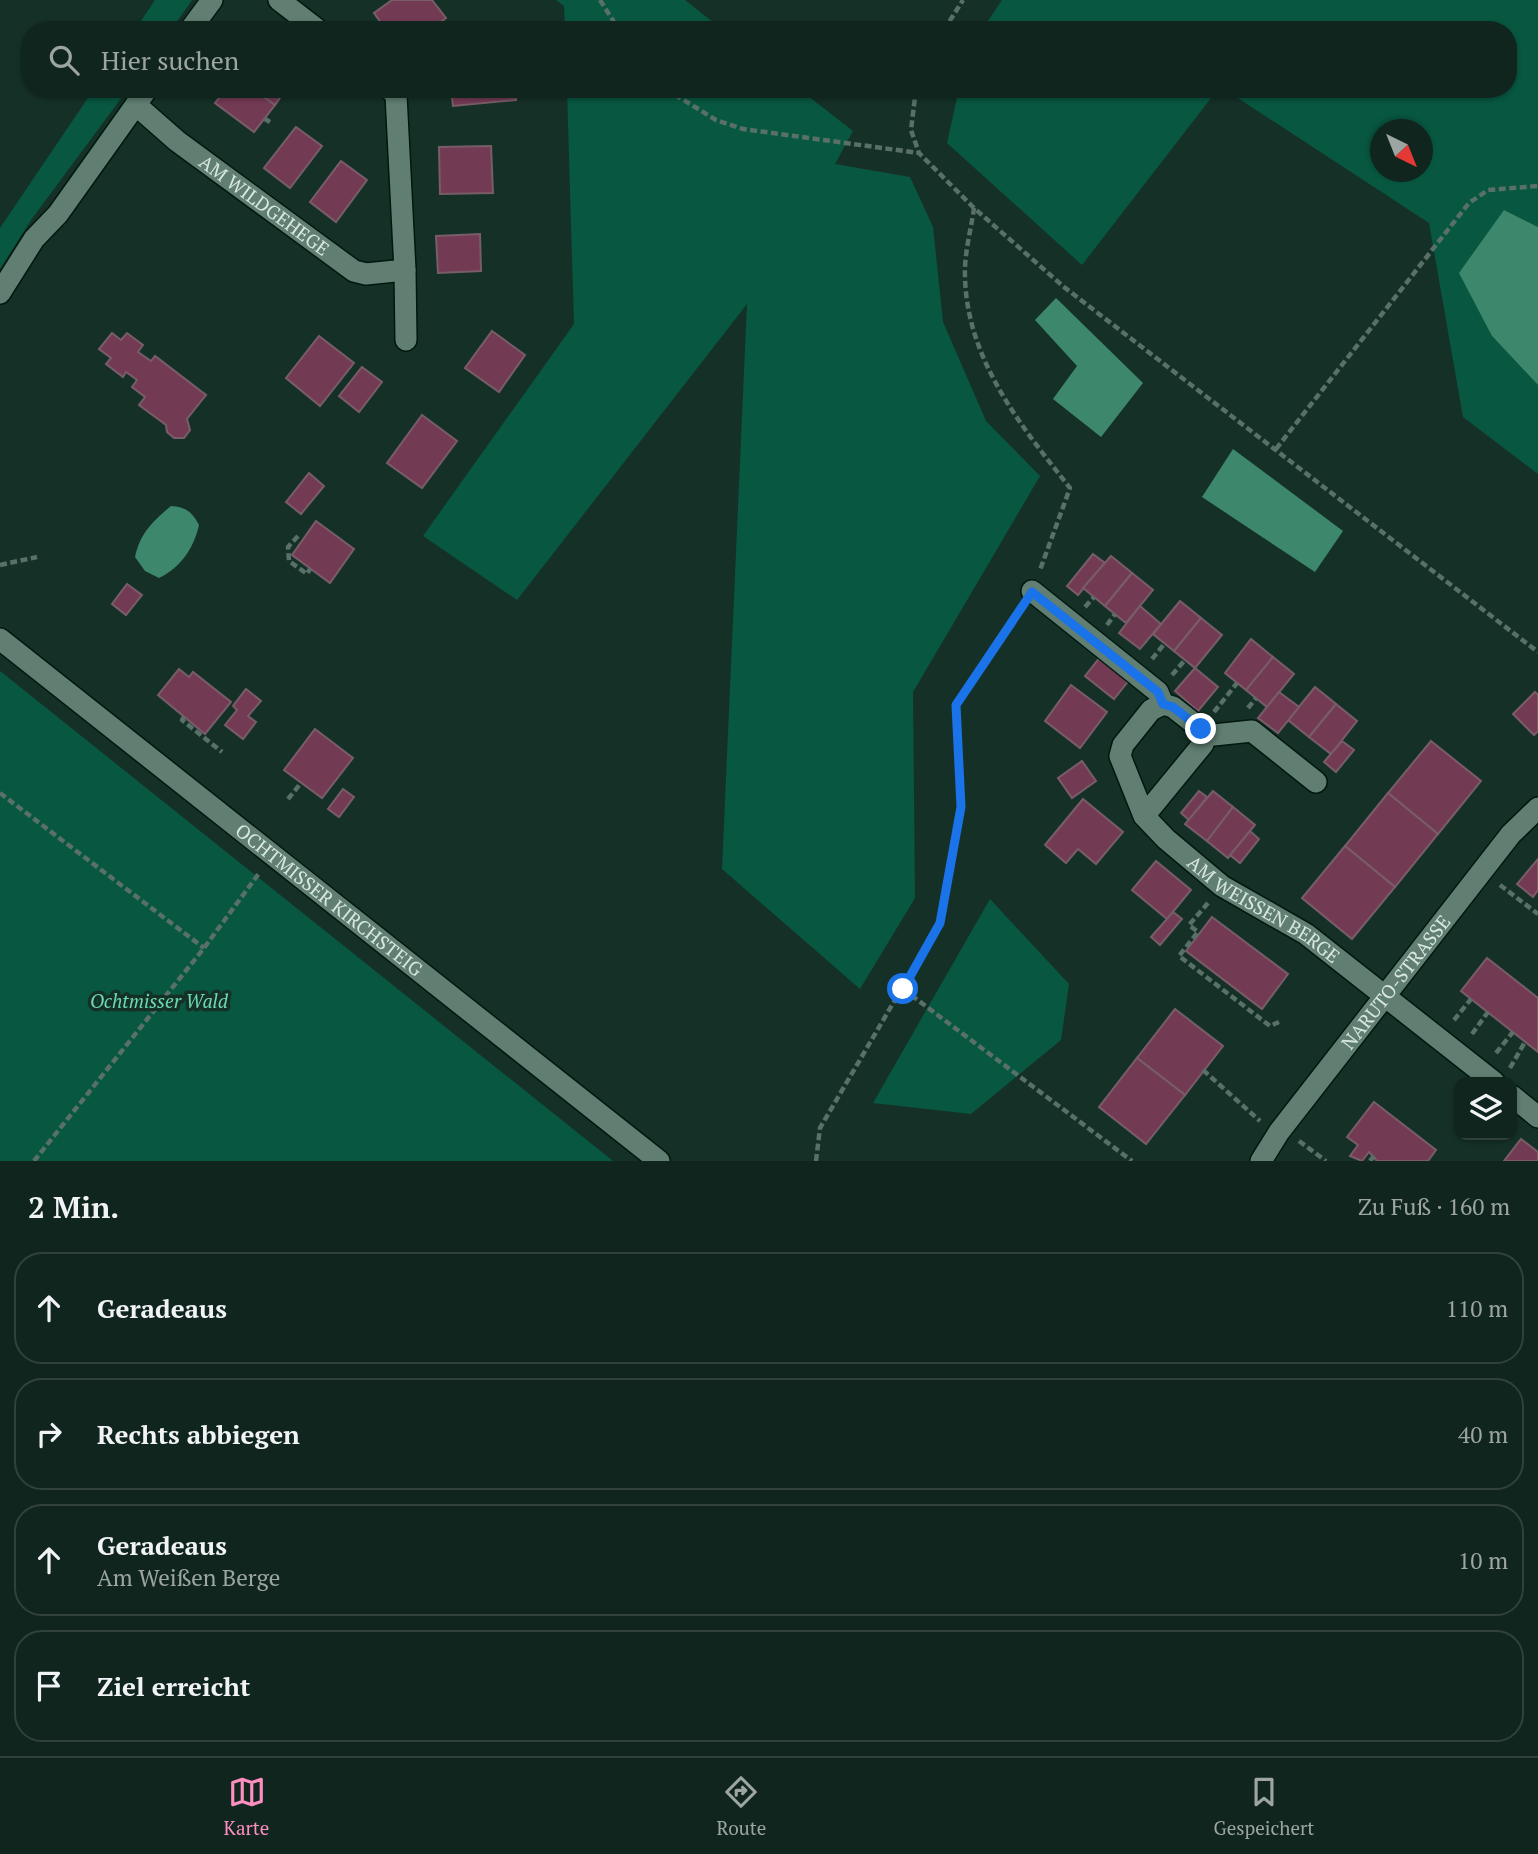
<!DOCTYPE html>
<html lang="de">
<meta charset="utf-8">
<style>
:root{--surface:#10251d;--page:#1e312a;--text:#f1f3f6;--muted:#9ca5a4;--line:#30423b;--accent:#fd8ec0}
body{margin:0;font-family:"PT Serif",serif;background:var(--page);color:var(--text)}
.controls{position:absolute;right:21px;bottom:21px;display:grid;overflow:hidden;border-radius:14px;box-shadow:0 2px 5px #0004}
.controls button{width:63px;height:63px;display:grid;place-items:center;padding:0;border:0;border-bottom:2px solid var(--line);background:var(--surface);color:var(--text);font:35px sans-serif}
.compass{position:absolute;left:1370px;top:119px;width:63px;height:63px;border-radius:50%;background:var(--surface);box-shadow:0 2px 5px #0004;rotate:137deg}
.stop{position:absolute;width:21px;height:21px;margin:-16px;border:5px solid #1a73e8;border-radius:50%;background:#fff}
.stop.end{background:#1a73e8;border-color:#fff;box-shadow:0 2px 7px #0008}
.list{margin:0;padding:0;list-style:none}
h2{display:flex;justify-content:space-between;align-items:center;height:91px;margin:0;padding:0 28px;font-size:30px}
h2 small{font-size:23px;font-weight:400;color:var(--muted)}
.list li{display:grid;grid-template-columns:46px 1fr auto;gap:21px;align-items:center;box-sizing:border-box;height:112px;margin:0 14px 14px;padding:0 14px;border:2px solid var(--line);border-radius:28px}
.list b{display:block;font-size:26px;white-space:nowrap}
.list p{margin:0;font-size:23px;white-space:nowrap;color:var(--muted)}
.list em{font-size:23px;font-style:normal;color:var(--muted)}
.icon{flex:none;width:38px;height:38px;fill:none;stroke:currentColor;stroke-width:2;stroke-linecap:round;stroke-linejoin:round}
.map{position:relative;flex:none;width:1538px;height:1161px;overflow:hidden}
.search{position:absolute;background:var(--surface);box-shadow:0 2px 5px #0004;left:21px;right:21px;top:21px;height:77px;display:flex;align-items:center;gap:18px;box-sizing:border-box;padding:0 24px;border-radius:28px;color:var(--muted);font-size:26px}
.sheet{height:595px;background:var(--surface)}
nav{display:flex;justify-content:space-around;align-items:center;box-sizing:border-box;height:98px;border-top:2px solid var(--line);background:var(--surface);font-size:19px;color:var(--muted)}
nav a{display:grid;justify-items:center;gap:4px}
nav .on{color:var(--accent)}
.map>svg:first-child{display:block}
.green{fill:#085741;fill-rule:evenodd}
.water{fill:#3d886d}
.building{fill:#733a54;stroke:#785d68;stroke-width:2}
.lines{fill:none;stroke-linecap:round;stroke-linejoin:round}
.minor-casing{stroke:#00180f;stroke-width:24}
.path{stroke:#587067;stroke-width:4.5;stroke-dasharray:7 3.5;stroke-linecap:butt}
.minor{stroke:#607e71;stroke-width:21}
.route{stroke:#1a73e8;stroke-width:9}
.labels{text-anchor:middle;stroke-width:7;stroke-linejoin:round;paint-order:stroke}
.street-label{font-size:19px;fill:#d8e8e1;stroke:#153127}
.park-label{font-size:19px;font-style:italic;fill:#6cd9b2;stroke:#153127}
</style>
<div class="map">
<svg width="1538" height="1161" viewBox="0 0 1538 1161">
<rect width="100%" height="100%" fill="#153127"/>
<g class="green">
<polygon points="155,0 192,0 171,30 135,30"/>
<polygon points="556,0 685,0 723,30 565,30 564,6"/>
<path d="M1002,0H1538V227L1504,210L1492,336L1538,385V474L1463,417L1429,223L1224,89H1508V30H982ZM1380,130H1422V172H1380Z"/>
<polygon points="94,89 128,89 31,220 0,269 0,228"/>
<polygon points="567,89 799,89 853,131 835,164 910,177 933,227 943,322 986,421 1040,476 913,692 915,898 860,989 722,869 747,304 517,600 423,536 574,324"/>
<polygon points="959,89 1218,89 1082,265 947,143"/>
<polygon points="0,671 613,1161 0,1161"/>
<polygon points="990,899 1069,984 1061,1040 971,1114 873,1103"/>
</g>
<g class="water">
<polygon points="1504,210 1538,227 1538,385 1492,336 1459,273"/>
<polygon points="1056,298 1143,383 1101,437 1053,399 1077,366 1035,320"/>
<polygon points="1233,449 1343,531 1315,572 1202,497"/>
<path d="M171,506C186,507 192,512 199,525C194,548 180,568 159,578L145,571L135,557C140,533 153,521 171,506Z"/>
</g>
<g class="building">
<polygon points="392,0 432,0 446,18 430,30 386,30 374,13"/>
<polygon points="226,89 253,89 275,105 254,132 215,103"/>
<polygon points="253,89 286,89 275,105"/>
<polygon points="451,89 515,89 516,100 453,106"/>
<polygon points="296,127 322,146 290,188 264,168"/>
<polygon points="491,146 493,193 440,194 439,147"/>
<polygon points="341,161 367,180 336,222 310,202"/>
<polygon points="480,234 481,271 438,273 436,236"/>
<polygon points="492,331 525,355 499,392 465,368"/>
<polygon points="112,333 121,340 127,333 143,345 138,352 151,361 155,356 206,395 187,419 190,430 184,438 174,438 167,432 166,425 139,405 145,397 132,387 137,380 126,372 123,377 106,364 111,358 99,349"/>
<polygon points="319,336 354,363 320,406 286,378"/>
<polygon points="362,367 382,382 359,412 339,396"/>
<polygon points="422,415 457,441 422,488 387,463"/>
<polygon points="309,473 324,486 301,514 286,502"/>
<polygon points="316,521 354,549 330,583 292,555"/>
<polygon points="1093,554 1105,563 1078,595 1067,586"/>
<polygon points="1111,556 1132,573 1105,606 1083,588"/>
<polygon points="1132,573 1153,590 1126,623 1105,606"/>
<polygon points="127,584 142,595 126,615 112,604"/>
<polygon points="1180,601 1201,618 1174,651 1153,634"/>
<polygon points="1140,606 1161,624 1140,649 1119,633"/>
<polygon points="1201,618 1222,635 1195,668 1174,651"/>
<polygon points="1251,639 1273,657 1246,690 1225,673"/>
<polygon points="1101,656 1130,679 1114,699 1085,676"/>
<polygon points="1273,657 1294,674 1267,707 1246,690"/>
<polygon points="1195,668 1218,687 1198,711 1175,691"/>
<polygon points="179,669 189,677 193,672 231,702 205,734 158,695"/>
<polygon points="1071,685 1107,712 1080,748 1045,721"/>
<polygon points="1315,687 1336,704 1309,737 1288,720"/>
<polygon points="246,689 261,701 248,716 256,722 243,739 225,725 237,710 233,706"/>
<polygon points="1279,692 1299,707 1278,733 1258,718"/>
<polygon points="1535,692 1538,695 1538,731 1534,735 1513,714"/>
<polygon points="1336,704 1357,721 1331,754 1309,737"/>
<polygon points="315,729 353,758 322,798 284,770"/>
<polygon points="1342,741 1354,750 1336,772 1324,762"/>
<polygon points="1431,741 1481,781 1438,834 1388,793"/>
<polygon points="1082,761 1096,781 1072,798 1058,778"/>
<polygon points="343,789 354,797 339,817 328,809"/>
<polygon points="1199,791 1207,797 1189,820 1181,813"/>
<polygon points="1213,791 1233,807 1207,841 1185,824"/>
<polygon points="1388,793 1438,834 1395,887 1345,846"/>
<polygon points="1083,799 1123,832 1096,864 1078,849 1066,863 1045,845"/>
<polygon points="1233,807 1255,825 1228,858 1207,841"/>
<polygon points="1250,831 1259,839 1240,863 1230,855"/>
<polygon points="1345,846 1395,887 1352,939 1302,898"/>
<polygon points="1538,859 1538,890 1533,897 1517,884"/>
<polygon points="1156,861 1191,890 1167,919 1132,890"/>
<polygon points="1173,912 1182,919 1160,945 1151,937"/>
<polygon points="1212,917 1288,974 1262,1009 1186,951"/>
<polygon points="1487,958 1538,998 1538,1052 1461,991"/>
<polygon points="1175,1009 1223,1046 1185,1095 1137,1058"/>
<polygon points="1137,1058 1185,1095 1146,1144 1099,1107"/>
<polygon points="1374,1102 1436,1150 1428,1161 1377,1161 1369,1152 1362,1161 1350,1156 1358,1145 1347,1137"/>
<polygon points="1521,1139 1538,1152 1538,1161 1504,1161"/>
</g>
<g class="lines">
<g class="minor-casing">
<g id="minor">
<polyline points="279,0 318,30"/>
<polyline points="190,30 212,0"/>
<path id="s1" d="M136,105L177,141L354,271L366,274L405,270L396,95L390,89"/>
<polyline points="405,270 406,340"/>
<polyline points="0,293 34,239 58,214 147,89"/>
<polyline points="1032,591 1158,692 1163,704"/>
<path id="s2" d="M0,639L659,1161"/>
<polyline points="1204,736 1252,731 1316,782"/>
<path id="s3" d="M1144,816L1203,744L1201,729L1173,707L1163,704L1151,710L1123,745L1120,756L1144,816L1166,839L1222,886L1306,934L1494,1082"/>
<polyline points="1512,1096 1538,1117"/>
<path id="s4" d="M1261,1161L1279,1132L1511,834L1538,808"/>
</g>
</g>
<g class="path">
<polyline points="600,0 619,30"/>
<polyline points="944,30 963,0"/>
<polyline points="666,89 716,120 743,129 919,153"/>
<polyline points="916,89 911,130 919,153 974,208 1064,287 1538,652"/>
<polyline points="286,90 292,96"/>
<polyline points="265,119 270,122"/>
<path d="M974,208C971,230 964,254 965,277C967,360 1021,426 1070,488L1040,570"/>
<polyline points="1276,449 1469,203 1488,190 1538,186"/>
<polyline points="298,536 288,547 289,561 307,574 310,569"/>
<polyline points="0,565 37,557"/>
<polyline points="1085,607 1094,597"/>
<polyline points="1107,625 1115,614"/>
<polyline points="1152,659 1165,643"/>
<polyline points="1172,675 1185,660"/>
<polyline points="1248,708 1256,698"/>
<polyline points="1214,712 1237,683"/>
<polyline points="184,717 182,720 222,752"/>
<polyline points="0,793 204,948"/>
<polyline points="288,799 301,783"/>
<polyline points="1500,885 1538,914"/>
<polyline points="1208,903 1189,925 1198,932 1179,956 1270,1026 1279,1022"/>
<polyline points="903,989 1132,1161"/>
<polyline points="1454,1020 1471,999"/>
<polyline points="1472,1034 1488,1012"/>
<polyline points="1496,1053 1513,1032"/>
<polyline points="1510,1068 1525,1042"/>
<polyline points="1203,1070 1260,1121"/>
<polyline points="1299,1141 1326,1161"/>
<polyline points="34,1161 204,948 260,872"/>
<polyline points="816,1161 820,1128 940,923 961,807 956,705 1021,609"/>
<polyline points="1370,1161 1374,1156"/>
</g>
<use href="#minor" class="minor"/>
</g>
<g class="lines">
<polyline class="route" points="903,989 940,923 961,807 956,705 1032,592 1158,692 1163,704 1173,707 1201,729"/>
</g>
<g class="labels">
<g class="street-label">
<text dy="7" stroke="none"><textPath href="#s1" startOffset="163">AM WILDGEHEGE</textPath></text>
<text dy="7" stroke="none"><textPath href="#s2" startOffset="420">OCHTMISSER KIRCHSTEIG</textPath></text>
<text dy="7" stroke="none"><textPath href="#s3" startOffset="441">AM WEISSEN BERGE</textPath></text>
<text dy="7" stroke="none"><textPath href="#s4" startOffset="224">NARUTO-STRASSE</textPath></text>
</g>
<g class="park-label">
<text x="159" y="1008">Ochtmisser Wald</text>
</g>
</g>
</svg>
<div class="controls">
<button><svg class="icon" aria-label="layers" viewBox="0 0 24 24"><path d="M12 4l9 5-9 5-9-5zM3 14l9 5 9-5"/></svg></button>
</div>
<svg class="compass" viewBox="-18 -18 36 36"><path d="M0-13l5 13h-10z" fill="#e53935"/><path d="M0 13l5-13h-10z" fill="#9ca5a4"/></svg>
<div class="stop" style="left:903px;top:989px"></div>
<div class="stop end" style="left:1201px;top:729px"></div>
<div class="search"><svg class="icon" aria-label="search" viewBox="0 0 24 24"><circle cx="10" cy="10" r="6"/><path d="M15 15l6 6"/></svg>Hier suchen</div>
</div>
<section class="sheet">
<h2>2 Min.<small>Zu Fuß · 160 m</small></h2>
<ul class="list">
<li><svg class="icon" aria-label="ahead" viewBox="0 0 24 24"><path d="M12 20V5M6 11l6-6 6 6"/></svg><div><b>Geradeaus</b></div><em>110 m</em></li>
<li><svg class="icon" aria-label="right" viewBox="0 0 24 24"><path d="M7 20v-9h11M14 6l5 5-5 5"/></svg><div><b>Rechts abbiegen</b></div><em>40 m</em></li>
<li><svg class="icon" aria-label="ahead" viewBox="0 0 24 24"><path d="M12 20V5M6 11l6-6 6 6"/></svg><div><b>Geradeaus</b><p>Am Weißen Berge</p></div><em>10 m</em></li>
<li><svg class="icon" aria-label="arrive" viewBox="0 0 24 24"><path d="M6 21V4h12l-3 4 3 4H6"/></svg><div><b>Ziel erreicht</b></div></li>
</ul>
</section>
<nav>
<a class="on"><svg class="icon" aria-label="map" viewBox="0 0 24 24"><path d="M3 6l6-2 6 2 6-2v14l-6 2-6-2-6 2zM9 4v14M15 6v14"/></svg>Karte</a>
<a><svg class="icon" aria-label="directions" viewBox="0 0 24 24"><path d="M12 3l9 9-9 9-9-9zM9 14v-3h6M13 9l2 2-2 2"/></svg>Route</a>
<a><svg class="icon" aria-label="saved" viewBox="0 0 24 24"><path d="M7 4h10v16l-5-4-5 4z"/></svg>Gespeichert</a>
</nav>
